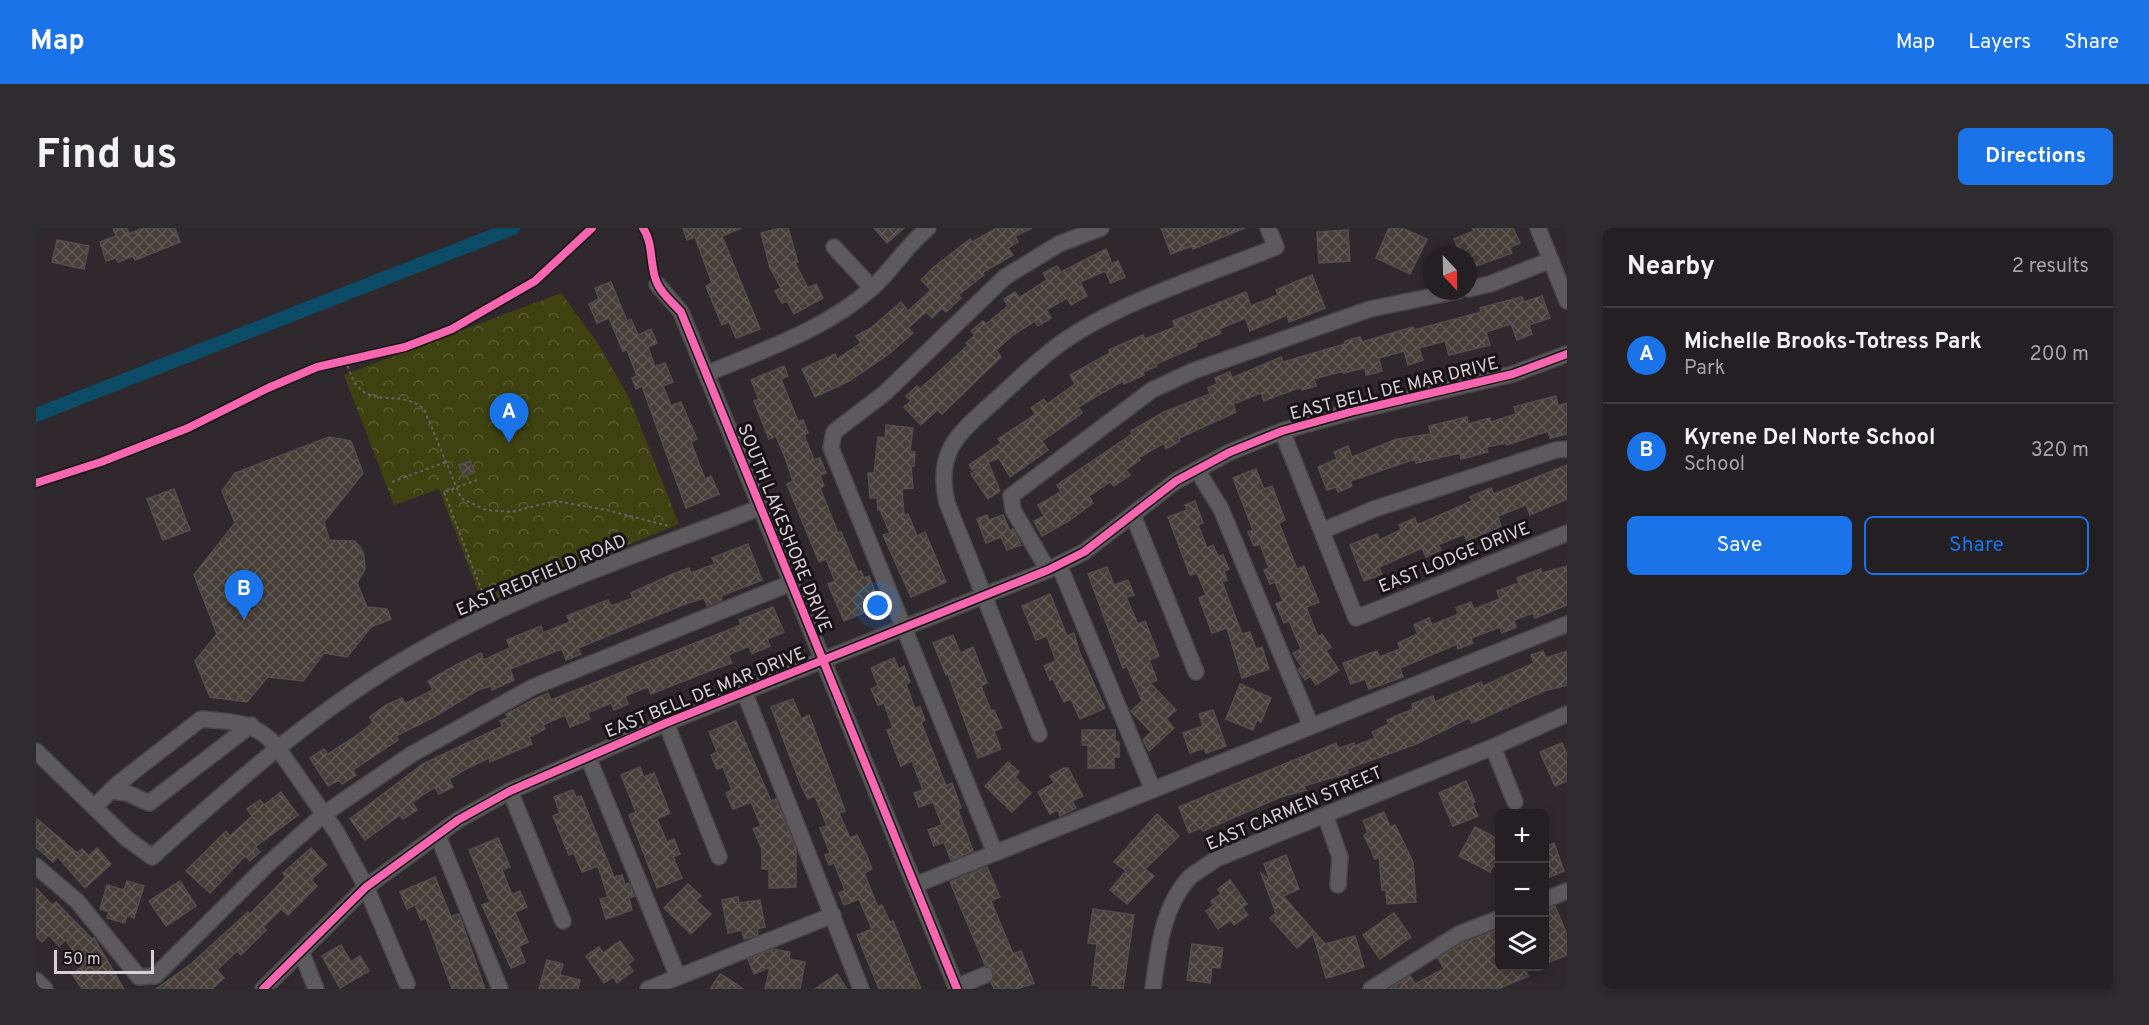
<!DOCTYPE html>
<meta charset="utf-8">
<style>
:root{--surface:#231f22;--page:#2f2c2f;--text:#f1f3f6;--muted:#a3a2a5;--line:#403d40;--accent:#1a73e8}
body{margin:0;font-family:Overpass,sans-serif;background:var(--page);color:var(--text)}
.controls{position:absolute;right:18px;bottom:18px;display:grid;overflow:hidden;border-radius:9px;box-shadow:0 3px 9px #0003}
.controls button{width:54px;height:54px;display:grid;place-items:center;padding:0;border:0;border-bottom:2px solid var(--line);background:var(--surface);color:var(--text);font:30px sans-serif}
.compass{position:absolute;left:1387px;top:18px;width:54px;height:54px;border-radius:50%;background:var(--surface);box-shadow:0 3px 9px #0003;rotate:158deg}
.scale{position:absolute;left:18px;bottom:15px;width:100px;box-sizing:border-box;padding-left:6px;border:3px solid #d6d0d6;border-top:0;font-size:16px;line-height:21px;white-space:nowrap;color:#d6d0d6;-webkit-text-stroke:4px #161216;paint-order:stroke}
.you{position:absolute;left:842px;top:378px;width:21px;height:21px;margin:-15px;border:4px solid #fff;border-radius:50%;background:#1a73e8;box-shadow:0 0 0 9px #1a73e833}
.badge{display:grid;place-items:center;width:39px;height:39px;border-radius:50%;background:var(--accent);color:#fff;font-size:20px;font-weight:700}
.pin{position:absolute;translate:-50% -50px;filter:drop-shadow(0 2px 3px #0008)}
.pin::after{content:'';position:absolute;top:32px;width:21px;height:18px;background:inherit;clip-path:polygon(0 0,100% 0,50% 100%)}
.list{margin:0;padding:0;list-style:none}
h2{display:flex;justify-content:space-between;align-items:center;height:78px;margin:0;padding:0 24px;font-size:26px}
h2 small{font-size:20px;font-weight:400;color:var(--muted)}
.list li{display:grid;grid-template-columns:39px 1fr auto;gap:18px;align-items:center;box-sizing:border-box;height:96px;padding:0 24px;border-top:2px solid var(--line)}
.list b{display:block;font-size:22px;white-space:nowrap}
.list p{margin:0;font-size:20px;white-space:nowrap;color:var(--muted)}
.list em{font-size:20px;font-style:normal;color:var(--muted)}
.actions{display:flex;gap:12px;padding:18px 24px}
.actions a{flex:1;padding:14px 0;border:2px solid var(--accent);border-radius:9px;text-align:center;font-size:21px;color:var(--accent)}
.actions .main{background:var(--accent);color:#fff}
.icon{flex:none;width:33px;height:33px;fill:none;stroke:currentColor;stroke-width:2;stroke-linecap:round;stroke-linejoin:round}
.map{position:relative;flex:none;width:1531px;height:761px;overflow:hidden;border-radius:9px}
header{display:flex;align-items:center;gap:36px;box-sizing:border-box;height:84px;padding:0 30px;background:var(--accent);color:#fff}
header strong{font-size:28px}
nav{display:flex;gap:33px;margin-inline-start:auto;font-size:21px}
.intro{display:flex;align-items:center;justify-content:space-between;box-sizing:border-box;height:144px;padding:0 36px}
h1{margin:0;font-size:42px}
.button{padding:15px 27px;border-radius:9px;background:var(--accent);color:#fff;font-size:21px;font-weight:700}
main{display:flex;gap:36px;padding:0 36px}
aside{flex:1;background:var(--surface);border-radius:9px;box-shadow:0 3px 9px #0003}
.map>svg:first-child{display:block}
.park{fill:url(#park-crowns)}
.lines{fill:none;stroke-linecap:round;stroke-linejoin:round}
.canal{stroke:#0c4b65;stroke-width:14}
.building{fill:url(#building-cross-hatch);stroke:#524e4e;stroke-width:1.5}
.minor-casing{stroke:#494448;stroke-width:18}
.path{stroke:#656164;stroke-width:2;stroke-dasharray:3 3;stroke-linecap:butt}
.minor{stroke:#5d5a5d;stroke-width:15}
.cycleway-casing{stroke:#161216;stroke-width:11}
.cycleway{stroke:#f766af;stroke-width:8}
.labels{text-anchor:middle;stroke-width:6;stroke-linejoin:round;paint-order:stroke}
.street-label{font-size:18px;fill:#d6d0d6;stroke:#161216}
</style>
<header>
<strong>Map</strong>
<nav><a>Map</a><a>Layers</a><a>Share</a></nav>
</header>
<div class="intro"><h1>Find us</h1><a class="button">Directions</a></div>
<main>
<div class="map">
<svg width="1531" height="761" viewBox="0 0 1531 761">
<defs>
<pattern id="park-crowns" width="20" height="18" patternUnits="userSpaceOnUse" patternTransform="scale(1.5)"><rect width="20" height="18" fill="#3e4210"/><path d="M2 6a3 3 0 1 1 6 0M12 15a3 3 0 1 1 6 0" fill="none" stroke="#595c32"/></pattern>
<pattern id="building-cross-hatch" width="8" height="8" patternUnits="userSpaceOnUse" patternTransform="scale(1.5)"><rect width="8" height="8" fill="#473f38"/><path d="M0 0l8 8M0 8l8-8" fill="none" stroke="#615a54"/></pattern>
</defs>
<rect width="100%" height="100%" fill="#2f292e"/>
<polygon class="park" points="525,65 563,117 593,170 643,296 447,376 403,261 358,277 308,147"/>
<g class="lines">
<polyline class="canal" points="0,187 477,0"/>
</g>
<g class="building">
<polygon points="77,0 91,0 93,6 107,0 139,0 144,14 99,32 97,28 82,34 80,30 70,33 64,14 80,8"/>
<polygon points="647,0 706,0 686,8 724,101 700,110 693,94 686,97 670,58 676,55 659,9 651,12"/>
<polygon points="745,0 752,0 762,34 759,35 772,60 780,56 787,70 758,86 751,73 746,75 739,63 745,60 734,40 725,5"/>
<polygon points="838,0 868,0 851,15"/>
<polygon points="961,0 996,0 979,8 982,14 972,20 977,27 947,44 948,47 922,67 925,70 910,84 906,80 896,90 890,84 872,100 877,105 853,126 813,153 779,169 766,141 799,126 801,131 825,115 820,108 835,100 865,74 872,83 895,62 885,52 898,39 934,11 936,14"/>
<polygon points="1125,0 1209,0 1157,21 1156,18 1135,26"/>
<polygon points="1353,0 1366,0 1391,11 1374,46 1340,30"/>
<polygon points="1436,0 1477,0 1484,15 1474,19 1476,25 1432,41 1432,27 1400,27 1421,18 1418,11 1438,3"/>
<polygon points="1312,2 1314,33 1283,35 1281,4"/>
<polygon points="21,12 53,18 48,41 16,34"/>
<polygon points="1070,21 1076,36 1082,33 1089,49 1075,55 1069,43 1044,54 1051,68 1035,77 1031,70 1010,82 1015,90 1002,98 999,93 977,107 960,122 965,129 906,186 901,182 885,197 868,179 875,173 870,168 881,158 884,161 932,117 930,115 939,107 935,103 947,93 950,96 972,78 968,71 979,64 983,70 1011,52 1007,45 1021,38 1025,44"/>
<polygon points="1276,47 1289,80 1253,94 1251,87 1214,103 1209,90 1183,101 1185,105 1160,115 1161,118 1120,136 1121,138 1107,144 1108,147 1088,156 1087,153 1042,179 1046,185 1006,213 1012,222 974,249 963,230 952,234 964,263 952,271 935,246 949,236 936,242 933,237 965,215 962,211 1000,186 995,180 1008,171 1011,176 1039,156 1034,147 1074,125 1073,122 1107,107 1109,111 1139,99 1137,93 1210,64 1215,78 1242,67 1240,62"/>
<polygon points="575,54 591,93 595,91 602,107 615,101 621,115 612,119 619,139 629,135 637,154 627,158 635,178 645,174 661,211 655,214 669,251 675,248 683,266 650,280 606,158 600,161 596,150 601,148 591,122 587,123 573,90 561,95 553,76 563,71 559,60"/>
<polygon points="1506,68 1514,90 1493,97 1496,106 1481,112 1475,96 1450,104 1454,117 1438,121 1413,127 1409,113 1383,120 1387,132 1372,137 1368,123 1343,130 1346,143 1330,147 1329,140 1307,145 1307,143 1278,151 1280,158 1266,162 1265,159 1228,173 1225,165 1197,176 1200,184 1143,210 1144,213 1130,221 1128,215 1102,230 1104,232 1090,242 1094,247 1078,258 1074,254 1053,268 1057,275 1034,292 1006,308 998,293 1008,288 1002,277 1025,264 1021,257 1096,206 1095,203 1128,184 1174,166 1172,160 1181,156 1179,150 1194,144 1196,150 1245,129 1247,134 1309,116 1309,113 1324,109 1326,114 1377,99 1378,102 1445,84 1444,80 1459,76 1486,69 1488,74"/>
<polygon points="748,138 752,148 745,151 762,193 767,192 772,205 768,207 778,232 784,230 790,245 784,247 788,258 784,260 802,305 805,304 822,344 825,343 828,350 833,348 839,364 834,366 839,380 808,393 792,356 799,353 790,331 783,334 751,256 757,253 750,232 740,208 733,211 718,173 723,171 715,152"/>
<polygon points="1520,168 1522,178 1531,175 1531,206 1514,210 1512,203 1471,217 1470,215 1450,219 1452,224 1425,231 1424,225 1380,235 1379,231 1314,253 1316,258 1302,264 1300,259 1291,262 1282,239 1301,231 1298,224 1312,218 1316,229 1361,211 1395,206 1393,198 1431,189 1432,196 1454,190 1455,194 1480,186 1478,179"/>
<polygon points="850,197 877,200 874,223 879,224 878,238 875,238 877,260 866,261 868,288 872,286 881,308 889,304 910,354 875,369 847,307 854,305 844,282 842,282 841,270 834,270 832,245 838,245 842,209 849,210"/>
<polygon points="293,209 315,213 327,245 288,294 293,312 318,313 324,319 328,327 329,341 321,355 331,379 351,381 355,391 335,399 311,429 288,425 267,453 232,449 211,474 174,469 159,433 181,406 158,347 199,295 186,263 199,245"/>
<polygon points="434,233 439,244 428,248 423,237"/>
<polygon points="1531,237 1531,271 1494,287 1490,277 1462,288 1465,298 1431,313 1428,306 1402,317 1405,322 1390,329 1386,320 1343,339 1346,346 1328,353 1314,317 1341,306 1343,312 1365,302 1363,297 1379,290 1381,297 1436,273 1434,269 1455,260 1458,266"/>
<polygon points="1220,241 1228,261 1236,258 1249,292 1243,295 1261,341 1268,338 1283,374 1270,379 1282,409 1286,406 1295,419 1290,423 1303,442 1280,457 1274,448 1269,452 1262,442 1266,439 1257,425 1265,421 1253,393 1248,395 1240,376 1247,373 1239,354 1234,356 1228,342 1233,340 1224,316 1218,318 1212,304 1217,302 1197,250"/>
<polygon points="138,261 154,302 127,312 111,271"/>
<polygon points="1159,273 1167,295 1162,297 1171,320 1177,317 1182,329 1187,327 1193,341 1188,343 1191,352 1186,354 1206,406 1214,404 1220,421 1226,419 1233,441 1206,450 1191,400 1176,405 1163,370 1170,367 1161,345 1154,347 1132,289 1151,282 1149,277"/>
<polygon points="951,287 953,292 967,287 974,303 977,301 985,317 971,322 965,309 950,315 941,291"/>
<polygon points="712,316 726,352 685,368 686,372 671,378 668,370 649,376 542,420 545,426 530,432 526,421 474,441 478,452 456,462 455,458 442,462 398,489 360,508 362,512 317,542 320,547 306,556 303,552 292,558 274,530 288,521 292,526 317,510 337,495 334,489 350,477 366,470 369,476 397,462 392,453 420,437 445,425 448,432 474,420 471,412 505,398 507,405 534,394 531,388 572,372 575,378 597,370 595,365 637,346 653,340 655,345 679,336 676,330"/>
<polygon points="1531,338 1531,377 1499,390 1497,385 1478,392 1480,399 1466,405 1464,399 1435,410 1437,415 1422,421 1421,416 1364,440 1367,449 1333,461 1329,451 1315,456 1307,435 1341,423 1343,429 1364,421 1362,415 1382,406 1378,397 1393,390 1396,397 1423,386 1420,380 1435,374 1438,381 1464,371 1461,363 1483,355 1481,350 1505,341 1506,345"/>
<polygon points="1071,339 1078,357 1092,352 1098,367 1090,369 1102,396 1109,393 1123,428 1113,432 1121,452 1114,455 1140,482 1130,491 1138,500 1113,523 1107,512 1115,504 1095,483 1106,473 1091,438 1087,440 1052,346"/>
<polygon points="1014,366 1031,408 1038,405 1043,423 1069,480 1044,491 1035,471 1028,474 1017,451 1014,452 1008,438 1020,433 1011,408 1000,412 986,378"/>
<polygon points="737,379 748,404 731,411 734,418 716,426 713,418 692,427 696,435 676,442 615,466 612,459 589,468 592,476 578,482 575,475 551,485 554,491 534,499 529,487 507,497 509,501 493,509 496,516 454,534 453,530 430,541 413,551 417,559 403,566 399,559 376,574 381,582 367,591 364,587 329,612 314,591 387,536 467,498 464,493 472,490 470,486 503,469 512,465 515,472 705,397 703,392"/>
<polygon points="917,407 924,425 937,419 951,455 945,458 955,483 958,482 966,500 958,503 965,521 942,530 912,446 910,447 897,415"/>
<polygon points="1507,423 1510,430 1531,423 1531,457 1508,463 1436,495 1433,490 1380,516 1311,541 1312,545 1268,558 1270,562 1245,569 1167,603 1165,600 1153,605 1143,579 1300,515 1302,521 1318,515 1319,518 1339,510 1336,504 1353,496 1351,492 1377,481 1376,476 1397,468 1399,474 1445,454 1447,458 1498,435 1495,427"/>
<polygon points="858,430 863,441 868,438 874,454 870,456 879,481 884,479 889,492 885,494 910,558 916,555 925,580 922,582 937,623 915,632 908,614 898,618 892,602 906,597 897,574 883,579 878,565 887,562 876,533 865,538 851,502 857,500 848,475 842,477 835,461 842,458 835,440"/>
<polygon points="1204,456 1235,470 1225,494 1221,492 1217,502 1190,491"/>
<polygon points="757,471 765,491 773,487 809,583 803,585 814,610 821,607 831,628 836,641 828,645 842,679 846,677 854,694 857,693 885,761 843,761 821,707 836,701 823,671 808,677 803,665 809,662 798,635 793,637 789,627 794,625 784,600 791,598 779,568 772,571 764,555 735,479"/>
<polygon points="1177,482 1190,518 1170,525 1168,520 1154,525 1147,505 1167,498 1163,486"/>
<polygon points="700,493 735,573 740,571 760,622 760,659 733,660 733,641 726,641 726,621 717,601 725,598 715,574 697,581 690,565 696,562 687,539 681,541 675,527 681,524 673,504"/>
<polygon points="1046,502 1079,502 1079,513 1083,514 1083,529 1078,529 1078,540 1052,540 1052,517 1046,517"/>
<polygon points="1526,515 1531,526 1531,553 1519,558 1504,524"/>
<polygon points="972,534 983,544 979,549 995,565 976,584 949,558"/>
<polygon points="604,539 608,549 618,545 634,585 621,591 631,614 638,611 644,626 637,629 646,650 621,660 593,587 600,584 585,547"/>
<polygon points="1028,540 1032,540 1047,568 1036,573 1040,580 1024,588 1021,582 1014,586 1002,564 1018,555 1014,548"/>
<polygon points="1430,553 1439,574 1436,575 1442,588 1417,598 1403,565"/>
<polygon points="537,562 540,570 545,568 578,649 586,647 589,657 593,655 598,668 593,670 596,682 570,691 564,671 572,669 562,638 546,644 538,625 533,627 517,588 524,585 518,569"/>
<polygon points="245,564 262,587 219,619 224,624 214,633 209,628 174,665 150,643 190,603 194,608 216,588 211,581 224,572 228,577"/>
<polygon points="1348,584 1354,599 1359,597 1377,634 1380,674 1351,676 1350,662 1346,662 1343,629 1339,631 1328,607 1332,605 1327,593"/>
<polygon points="1121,586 1143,608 1109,641 1118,648 1091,676 1074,662 1090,643 1078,634"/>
<polygon points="0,590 41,625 46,621 53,628 61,620 75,636 49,660 21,628 17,634 0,619"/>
<polygon points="1439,599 1464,612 1464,641 1457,638 1454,644 1423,628"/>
<polygon points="462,610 474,639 466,642 476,667 484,663 491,679 479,684 492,714 483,718 489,734 475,740 446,677 454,674 433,622"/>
<polygon points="1518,615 1528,643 1509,651 1509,619"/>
<polygon points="275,620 291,637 275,652 281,658 252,687 245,681 227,699 230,702 205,727 201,723 181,742 188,750 176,761 120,761 155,736 212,684 214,686 250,649 247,645"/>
<polygon points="1250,627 1263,661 1247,668 1289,716 1319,708 1328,739 1290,750 1277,706 1261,720 1234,690 1240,685 1225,645 1234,652 1228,636"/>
<polygon points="951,639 964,669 955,673 977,726 985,723 998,755 981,761 958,761 955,754 958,743 949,737 914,654"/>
<polygon points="399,649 415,689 423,686 449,761 416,761 390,690 385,692 379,677 371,681 364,664"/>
<polygon points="1194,652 1211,676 1206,679 1212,687 1198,697 1195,692 1182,701 1170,683 1178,677 1175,673 1185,666 1182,661"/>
<polygon points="91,653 108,658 98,690 91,687 89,695 71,690 73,684 64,681 71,657 88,662"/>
<polygon points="144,653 160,678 130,698 113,673"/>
<polygon points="652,656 665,668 660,672 675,686 655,706 628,680"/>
<polygon points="0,660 16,677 20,674 56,711 58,710 88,761 46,761 36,746 47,738 30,712 23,718 13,707 6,714 0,708"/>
<polygon points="702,669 703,675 724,672 729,699 721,701 722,707 708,711 706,702 692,705 686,672"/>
<polygon points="1519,678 1531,707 1531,727 1509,736 1509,681"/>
<polygon points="1057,681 1098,687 1087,761 1063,761 1063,758 1056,757 1061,716 1052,715"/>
<polygon points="1358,685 1375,709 1344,731 1327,707"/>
<polygon points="1464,701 1464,738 1488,738 1492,748 1462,761 1353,761 1374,748 1379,756 1408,741 1402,730 1427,715"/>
<polygon points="584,713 598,732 592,736 597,743 581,755 577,749 568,755 550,728 563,719 567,725"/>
<polygon points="1156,716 1187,720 1184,740 1176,739 1174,755 1151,752"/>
<polygon points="305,717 315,734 324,728 333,743 304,760 286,728"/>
<polygon points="737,721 754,724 753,731 769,734 764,761 729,761 734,739 718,746 712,731"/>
<polygon points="511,732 527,736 524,747 544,752 542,761 503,761"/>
<polygon points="684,746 691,750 707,761 674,761"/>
<polygon points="801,746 811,761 779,761"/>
</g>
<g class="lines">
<g class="minor-casing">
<g id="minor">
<polyline points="1502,0 1531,73"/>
<polyline points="798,19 836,60"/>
<polyline points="621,56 645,84 921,761"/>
<polyline points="1432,61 1454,56 1515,32"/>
<path d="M670,146C727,122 789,102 836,60C856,42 871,17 892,0"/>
<polyline points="1246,203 1320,390 1531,305"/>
<polyline points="1161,242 1185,281 1275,498"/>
<polyline points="1097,287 1160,444"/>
<polyline points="1286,303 1338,281 1520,222 1531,221"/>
<polyline points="1023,337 1117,562"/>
<polyline points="1012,342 977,282 975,268 1116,162 1157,143 1334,81 1422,63"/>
<polyline points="708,463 825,761"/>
<polyline points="630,495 683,629"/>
<path d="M1003,506L911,275C898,220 926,203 963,169C986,148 1008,126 1034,109C1090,72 1176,45 1240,19L1232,0"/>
<polyline points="1457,519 1479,574"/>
<path d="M0,523L90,610L116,629C200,554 282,480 381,424C488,363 609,324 723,280"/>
<polyline points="552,529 642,749"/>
<polyline points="74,563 91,565 113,575 215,497"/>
<polyline points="474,563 527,693"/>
<path d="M58,579L83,555L165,491C197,494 219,493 241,519L301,605L330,659L371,756"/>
<polyline points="1289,587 1304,629 1302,657"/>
<polyline points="402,608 464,761"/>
<polyline points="959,625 795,220 798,204 850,164 969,49 1023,16 1065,0"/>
<polyline points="0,638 41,673 103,749 119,748 231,637 288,586 376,526 497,459 755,355"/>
<polyline points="879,657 1531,396"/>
<polyline points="1508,672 1531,663"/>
<polyline points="265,723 280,761"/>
<polyline points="0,752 9,761"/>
<polyline points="920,759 949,747"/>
<polyline points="227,761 330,659 422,592 474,563 630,495 1012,342 1048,324 1140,253 1194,224 1246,203 1318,183 1477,146 1531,126"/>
<polyline points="612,761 797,687"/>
<path d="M1117,761C1122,723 1126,680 1153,650C1161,643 1172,637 1180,631L1457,519L1531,486"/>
<polyline points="1335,761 1423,706 1464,690"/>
</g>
</g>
<g class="path">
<path d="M310,132C325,191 358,156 388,181L425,270L450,282L476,284L519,273L571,282L633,298"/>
<polyline points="441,252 408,264 450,374"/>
<polyline points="356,254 410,234"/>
</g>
<use href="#minor" class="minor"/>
<g class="cycleway-casing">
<g id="cycleway">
<path d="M607,0C618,16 613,37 621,55C625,65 637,75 645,84L921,761"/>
<polyline points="0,255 65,234 152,200 232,160 281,139 369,119 416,101 499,53 556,0"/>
<polyline points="227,761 330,659 422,592 474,563 630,495 1012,342 1048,324 1140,253 1194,224 1246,203 1318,183 1477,146 1531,126"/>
</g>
</g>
<use href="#cycleway" class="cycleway"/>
</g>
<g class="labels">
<g class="street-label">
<text transform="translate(1358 160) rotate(-14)" y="6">EAST BELL DE MAR DRIVE</text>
<text transform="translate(749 300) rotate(68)" y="6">SOUTH LAKESHORE DRIVE</text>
<text transform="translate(1418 329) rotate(-22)" y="6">EAST LODGE DRIVE</text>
<text transform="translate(505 347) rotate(-23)" y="6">EAST REDFIELD ROAD</text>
<text transform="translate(669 464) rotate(-22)" y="6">EAST BELL DE MAR DRIVE</text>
<text transform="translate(1258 580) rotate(-23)" y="6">EAST CARMEN STREET</text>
</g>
</g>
</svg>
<div class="controls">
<button>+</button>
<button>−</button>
<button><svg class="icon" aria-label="layers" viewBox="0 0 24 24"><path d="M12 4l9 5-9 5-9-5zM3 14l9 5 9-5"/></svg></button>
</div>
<svg class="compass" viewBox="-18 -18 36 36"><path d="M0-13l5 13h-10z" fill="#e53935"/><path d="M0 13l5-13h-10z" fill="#a3a2a5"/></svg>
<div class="scale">50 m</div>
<div class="you"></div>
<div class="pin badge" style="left:473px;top:215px">A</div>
<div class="pin badge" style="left:208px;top:392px">B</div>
</div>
<aside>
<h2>Nearby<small>2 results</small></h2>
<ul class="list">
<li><span class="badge">A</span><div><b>Michelle Brooks-Totress Park</b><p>Park</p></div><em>200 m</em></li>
<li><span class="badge">B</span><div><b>Kyrene Del Norte School</b><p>School</p></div><em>320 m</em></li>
</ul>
<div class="actions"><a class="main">Save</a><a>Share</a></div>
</aside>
</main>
